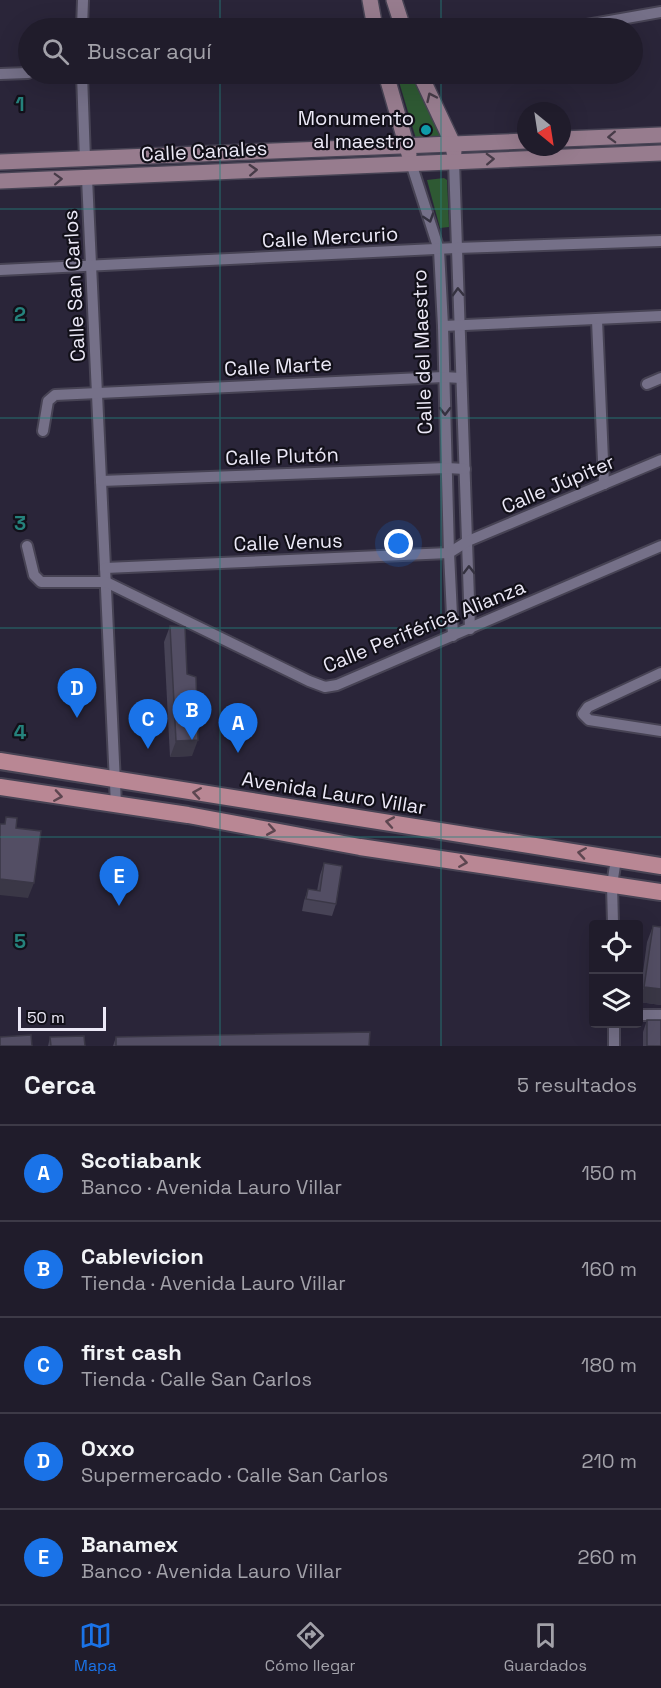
<!DOCTYPE html>
<html lang="es">
<meta charset="utf-8">
<style>
:root{--surface:#201c2b;--page:#282533;--text:#f1f3f6;--muted:#a2a1a9;--line:#3d3a47;--accent:#1a73e8}
body{margin:0;font-family:"Space Grotesk",sans-serif;background:var(--page);color:var(--text)}
.controls{position:absolute;right:18px;bottom:18px;display:grid;overflow:hidden;border-radius:6px;box-shadow:0 6px 24px #0002}
.controls button{width:54px;height:54px;display:grid;place-items:center;padding:0;border:0;border-bottom:2px solid var(--line);background:var(--surface);color:var(--text);font:30px sans-serif}
.compass{position:absolute;left:517px;top:102px;width:54px;height:54px;border-radius:50%;background:var(--surface);box-shadow:0 6px 24px #0002;rotate:150deg}
.scale{position:absolute;left:18px;bottom:15px;width:88px;box-sizing:border-box;padding-left:6px;border:3px solid #ece9f7;border-top:0;font-size:16px;line-height:21px;white-space:nowrap;color:#ece9f7;-webkit-text-stroke:4px #121019;paint-order:stroke}
.you{position:absolute;left:399px;top:544px;width:21px;height:21px;margin:-15px;border:4px solid #fff;border-radius:50%;background:#1a73e8;box-shadow:0 0 0 9px #1a73e833}
.badge{display:grid;place-items:center;width:39px;height:39px;border-radius:50%;background:var(--accent);color:#fff;font-size:20px;font-weight:700}
.pin{position:absolute;translate:-50% -50px;filter:drop-shadow(0 2px 3px #0008)}
.pin::after{content:'';position:absolute;top:32px;width:21px;height:18px;background:inherit;clip-path:polygon(0 0,100% 0,50% 100%)}
.list{margin:0;padding:0;list-style:none}
h2{display:flex;justify-content:space-between;align-items:center;height:78px;margin:0;padding:0 24px;font-size:26px}
h2 small{font-size:20px;font-weight:400;color:var(--muted)}
.list li{display:grid;grid-template-columns:39px 1fr auto;gap:18px;align-items:center;box-sizing:border-box;height:96px;padding:0 24px;border-top:2px solid var(--line)}
.list b{display:block;font-size:22px;white-space:nowrap}
.list p{margin:0;font-size:20px;white-space:nowrap;color:var(--muted)}
.list em{font-size:20px;font-style:normal;color:var(--muted)}
.icon{flex:none;width:33px;height:33px;fill:none;stroke:currentColor;stroke-width:2;stroke-linecap:round;stroke-linejoin:round}
.map{position:relative;flex:none;width:661px;height:1046px;overflow:hidden}
.search{position:absolute;background:var(--surface);box-shadow:0 6px 24px #0002;left:18px;right:18px;top:18px;height:66px;display:flex;align-items:center;gap:15px;box-sizing:border-box;padding:0 21px;border-radius:33px;color:var(--muted);font-size:22px}
.sheet{height:558px;background:var(--surface)}
nav{display:flex;justify-content:space-around;align-items:center;box-sizing:border-box;height:84px;border-top:2px solid var(--line);background:var(--surface);font-size:16px;color:var(--muted)}
nav a{display:grid;justify-items:center;gap:3px}
nav .on{color:var(--accent)}
.map>svg:first-child{display:block}
.green{fill:#2e5933}
.lines{fill:none;stroke-linecap:round;stroke-linejoin:round}
.minor-casing{stroke:#474354;stroke-width:14}
.secondary-casing{stroke:#474354;stroke-width:18}
.primary-casing{stroke:#474354;stroke-width:20}
.minor{stroke:#757088;stroke-width:10}
.secondary{stroke:#977c8e;stroke-width:15}
.primary{stroke:#b98794;stroke-width:16}
.wall{fill:#474356}
.shaded-wall{fill:#3a3746}
.building{fill:#534e64;stroke:#3a3746;stroke-width:1.5}
.oneway{stroke:#473b48}
.oneway2{stroke:#353240}
.oneway3{stroke:#5d4650}
.grid{fill:none;stroke:#25827c;stroke-width:1.5;stroke-opacity:0.55}
.culture-dot{fill:#0f9aa8;stroke:#121019;stroke-width:2}
.labels{text-anchor:middle;stroke-width:4.5;stroke-linejoin:round;paint-order:stroke}
.poi-label{font-size:20px;fill:#ece9f7;stroke:#121019;text-anchor:end}
.street-label{font-size:20px;fill:#ece9f7;stroke:#121019}
.grid-label{font-size:20px;text-anchor:middle;font-weight:bold;fill:#25827c;stroke:#121019;stroke-width:4.5;stroke-linejoin:round;paint-order:stroke}
</style>
<div class="map">
<svg width="661" height="1046" viewBox="0 0 661 1046">
<rect width="100%" height="100%" fill="#2a2539"/>
<g class="green">
<polygon points="399,74 414,74 446,137 417,142 397,75"/>
<polygon points="444,178 447,180 449,227 440,228 427,180"/>
</g>
<g class="lines">
<g class="minor-casing">
<g id="minor">
<polyline points="82,28 83,0"/>
<polyline points="570,28 661,12"/>
<polyline points="0,74 28,73"/>
<polyline points="82,74 85,160"/>
<polyline points="454,161 470,629"/>
<polyline points="411,163 439,250 443,326 449,553 453,636"/>
<polyline points="87,178 116,805"/>
<polyline points="0,270 456,248 661,241"/>
<polyline points="597,320 604,484"/>
<polyline points="443,326 661,316"/>
<polyline points="647,384 661,378"/>
<polyline points="43,431 48,401 55,395 444,377 461,378"/>
<polyline points="101,481 447,468 465,469"/>
<polyline points="27,546 34,575 41,582 106,582 309,681 325,687 337,685 661,546"/>
<polyline points="105,568 449,553 468,541 661,460"/>
<polyline points="661,673 588,707 583,714 589,720 661,731"/>
<polyline points="613,924 612,885 616,859"/>
<polyline points="638,1015 661,1015"/>
<polyline points="614,1046 614,1023"/>
</g>
</g>
<g class="secondary-casing">
<g id="secondary">
<polyline points="370,0 375,28"/>
<polyline points="394,0 403,28"/>
<polyline points="386,74 409,154"/>
<polyline points="420,74 453,144 454,152"/>
<polyline points="562,139 661,135"/>
<polyline points="0,162 526,141"/>
<polyline points="0,181 661,153"/>
</g>
</g>
<g class="primary-casing">
<g id="primary">
<polyline points="0,761 661,866"/>
<polyline points="0,787 188,815 360,847 661,892"/>
</g>
</g>
<use href="#minor" class="minor"/>
<use href="#secondary" class="secondary"/>
<use href="#primary" class="primary"/>
</g>
<g class="wall">
<polygon points="170,626 187,674 192,756 170,757 164,642"/>
<polygon points="324,863 336,904 332,916 302,911 304,901 308,889 317,891 320,875"/>
<polygon points="653,926 661,927 661,1005 639,1002 647,942"/>
<polygon points="647,1020 661,1046 643,1046 643,1032"/>
<polygon points="50,1037 85,1046 48,1046"/>
<polygon points="116,1037 369,1046 113,1046"/>
</g>
<g class="shaded-wall">
<polygon points="198,740 192,756 170,757 176,741"/>
<polygon points="0,879 34,883 28,898 0,895"/>
<polygon points="644,987 661,989 661,1005 639,1002"/>
</g>
<g class="building">
<polygon points="170,626 185,627 187,674 196,677 198,740 176,741"/>
<polygon points="6,817 17,818 16,828 41,831 34,883 0,879 0,824 5,824"/>
<polygon points="324,863 342,866 336,904 306,899 308,889 320,891"/>
<polygon points="653,926 661,927 661,989 644,987"/>
<rect x="647" y="1020" width="14" height="26"/>
<polygon points="370,1032 369,1046 116,1046 116,1037"/>
<polygon points="31,1035 32,1046 0,1046 0,1037"/>
<polygon points="84,1036 85,1046 51,1046 50,1037"/>
</g>
<defs><path id="oneway-chevron" d="M-2-3.5L2.5 0L-2 3.5" fill="none" stroke-width="1.6" stroke-linecap="round" stroke-linejoin="round" transform="scale(1.5)"/></defs>
<g class="oneway">
<use href="#oneway-chevron" transform="translate(431 97) rotate(-115)"/>
<use href="#oneway-chevron" transform="translate(612 137) rotate(178)"/>
<use href="#oneway-chevron" transform="translate(490 159) rotate(-2)"/>
<use href="#oneway-chevron" transform="translate(253 170) rotate(-3)"/>
<use href="#oneway-chevron" transform="translate(58 179) rotate(-2)"/>
</g>
<g class="oneway2">
<use href="#oneway-chevron" transform="translate(429 218) rotate(72)"/>
<use href="#oneway-chevron" transform="translate(458 292) rotate(-92)"/>
<use href="#oneway-chevron" transform="translate(445 411) rotate(89)"/>
<use href="#oneway-chevron" transform="translate(469 570) rotate(-91)"/>
</g>
<g class="oneway3">
<use href="#oneway-chevron" transform="translate(197 793) rotate(-171)"/>
<use href="#oneway-chevron" transform="translate(58 796) rotate(9)"/>
<use href="#oneway-chevron" transform="translate(390 822) rotate(-170)"/>
<use href="#oneway-chevron" transform="translate(271 830) rotate(10)"/>
<use href="#oneway-chevron" transform="translate(582 853) rotate(-171)"/>
<use href="#oneway-chevron" transform="translate(463 862) rotate(9)"/>
</g>
<path class="grid" d="M220,0V28M441,0V28M220,74V1046M441,74V1046M0,209H661M0,418H661M0,628H661M0,837H661"/>
<circle class="culture-dot" cx="426" cy="130" r="6"/>
<g class="labels">
<g class="poi-label">
<text x="414" y="125">Monumento<tspan x="414" dy="23">al maestro</tspan></text>
</g>
<g class="street-label">
<text transform="translate(204 151) rotate(-3)" y="7">Calle Canales</text>
<text transform="translate(330 237) rotate(-3)" y="7">Calle Mercurio</text>
<text transform="translate(74 286) rotate(-93)" y="7">Calle San Carlos</text>
<text transform="translate(422 352) rotate(-92)" y="7">Calle del Maestro</text>
<text transform="translate(278 366) rotate(-3)" y="7">Calle Marte</text>
<text transform="translate(282 456) rotate(-2)" y="7">Calle Plutón</text>
<text transform="translate(558 484) rotate(-23)" y="7">Calle Júpiter</text>
<text transform="translate(288 542) rotate(-2)" y="7">Calle Venus</text>
<text transform="translate(424 626) rotate(-22)" y="7">Calle Periférica Alianza</text>
<text transform="translate(334 793) rotate(9)" y="7">Avenida Lauro Villar</text>
</g>
</g>
<g class="grid-label">
<text x="20" y="111">1</text>
<text x="20" y="321">2</text>
<text x="20" y="530">3</text>
<text x="20" y="739">4</text>
<text x="20" y="948">5</text>
</g>
</svg>
<div class="controls">
<button><svg class="icon" aria-label="locate" viewBox="0 0 24 24"><circle cx="12" cy="12" r="6"/><path d="M12 2v4M12 18v4M2 12h4M18 12h4"/></svg></button>
<button><svg class="icon" aria-label="layers" viewBox="0 0 24 24"><path d="M12 4l9 5-9 5-9-5zM3 14l9 5 9-5"/></svg></button>
</div>
<svg class="compass" viewBox="-18 -18 36 36"><path d="M0-13l5 13h-10z" fill="#e53935"/><path d="M0 13l5-13h-10z" fill="#a2a1a9"/></svg>
<div class="scale">50 m</div>
<div class="you"></div>
<div class="pin badge" style="left:238px;top:753px">A</div>
<div class="pin badge" style="left:192px;top:740px">B</div>
<div class="pin badge" style="left:148px;top:749px">C</div>
<div class="pin badge" style="left:77px;top:718px">D</div>
<div class="pin badge" style="left:119px;top:906px">E</div>
<div class="search"><svg class="icon" aria-label="search" viewBox="0 0 24 24"><circle cx="10" cy="10" r="6"/><path d="M15 15l6 6"/></svg>Buscar aquí</div>
</div>
<section class="sheet">
<h2>Cerca<small>5 resultados</small></h2>
<ul class="list">
<li><span class="badge">A</span><div><b>Scotiabank</b><p>Banco · Avenida Lauro Villar</p></div><em>150 m</em></li>
<li><span class="badge">B</span><div><b>Cablevicion</b><p>Tienda · Avenida Lauro Villar</p></div><em>160 m</em></li>
<li><span class="badge">C</span><div><b>first cash</b><p>Tienda · Calle San Carlos</p></div><em>180 m</em></li>
<li><span class="badge">D</span><div><b>Oxxo</b><p>Supermercado · Calle San Carlos</p></div><em>210 m</em></li>
<li><span class="badge">E</span><div><b>Banamex</b><p>Banco · Avenida Lauro Villar</p></div><em>260 m</em></li>
</ul>
</section>
<nav>
<a class="on"><svg class="icon" aria-label="map" viewBox="0 0 24 24"><path d="M3 6l6-2 6 2 6-2v14l-6 2-6-2-6 2zM9 4v14M15 6v14"/></svg>Mapa</a>
<a><svg class="icon" aria-label="directions" viewBox="0 0 24 24"><path d="M12 3l9 9-9 9-9-9zM9 14v-3h6M13 9l2 2-2 2"/></svg>Cómo llegar</a>
<a><svg class="icon" aria-label="saved" viewBox="0 0 24 24"><path d="M7 4h10v16l-5-4-5 4z"/></svg>Guardados</a>
</nav>
